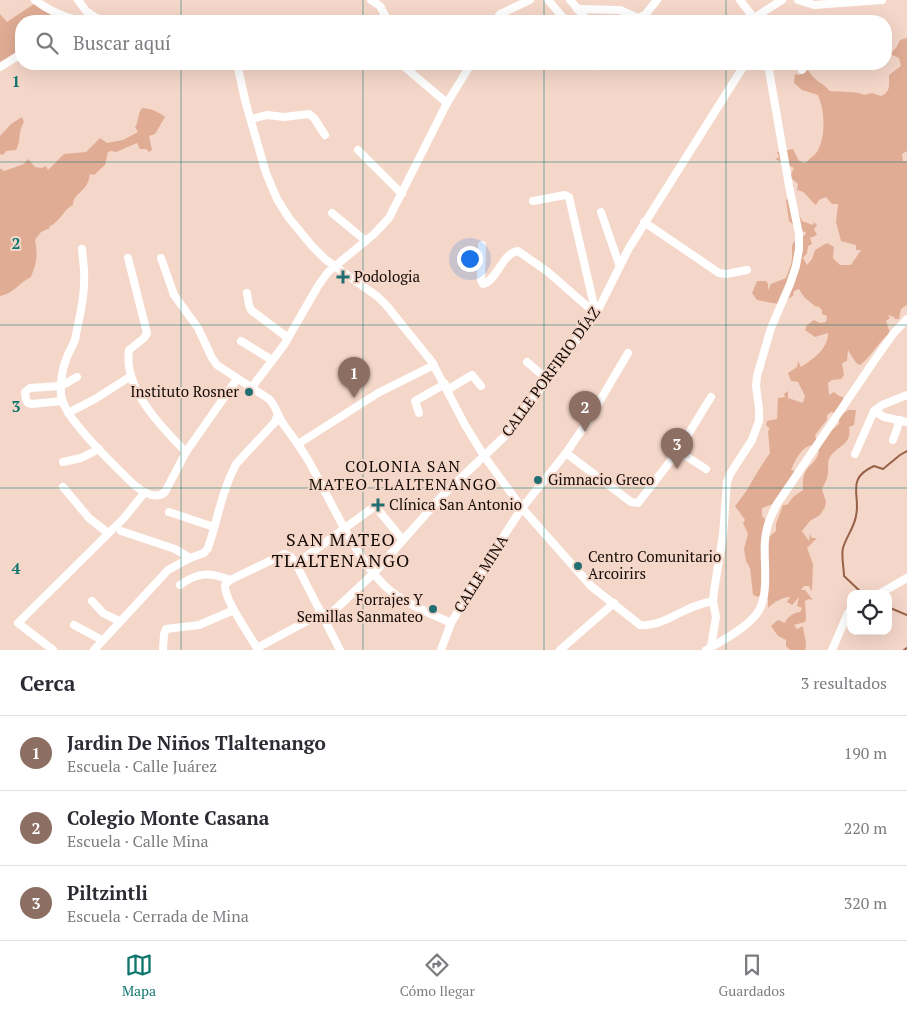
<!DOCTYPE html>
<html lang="es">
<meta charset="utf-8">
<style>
:root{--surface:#fff;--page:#f2f2f3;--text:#2b2b33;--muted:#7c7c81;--line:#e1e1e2;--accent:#0f766e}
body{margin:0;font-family:"PT Serif",serif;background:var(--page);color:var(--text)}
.controls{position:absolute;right:15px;bottom:15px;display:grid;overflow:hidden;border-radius:10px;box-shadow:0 5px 20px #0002}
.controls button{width:45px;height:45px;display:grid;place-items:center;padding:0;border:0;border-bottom:1px solid var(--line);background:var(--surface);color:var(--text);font:25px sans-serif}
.you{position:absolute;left:469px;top:258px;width:18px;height:18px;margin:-12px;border:4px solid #fff;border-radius:50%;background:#1a73e8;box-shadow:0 0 0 8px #1a73e833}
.badge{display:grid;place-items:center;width:32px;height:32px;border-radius:50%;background:var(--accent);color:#fff;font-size:16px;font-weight:700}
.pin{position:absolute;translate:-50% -41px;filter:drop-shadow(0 1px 2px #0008)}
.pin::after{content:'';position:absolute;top:26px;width:18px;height:15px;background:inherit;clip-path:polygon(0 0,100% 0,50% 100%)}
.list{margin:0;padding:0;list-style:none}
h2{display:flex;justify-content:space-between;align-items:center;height:65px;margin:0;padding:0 20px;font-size:21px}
h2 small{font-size:16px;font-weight:400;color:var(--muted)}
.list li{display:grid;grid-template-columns:32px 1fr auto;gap:15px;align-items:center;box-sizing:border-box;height:75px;padding:0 20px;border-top:1px solid var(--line)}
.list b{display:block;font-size:19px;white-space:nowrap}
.list p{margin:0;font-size:16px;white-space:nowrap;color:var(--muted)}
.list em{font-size:16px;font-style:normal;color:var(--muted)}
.icon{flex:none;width:28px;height:28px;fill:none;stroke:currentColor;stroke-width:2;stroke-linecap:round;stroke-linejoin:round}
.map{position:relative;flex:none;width:907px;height:650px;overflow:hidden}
.search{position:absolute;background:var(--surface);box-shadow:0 5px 20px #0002;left:15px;right:15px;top:15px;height:55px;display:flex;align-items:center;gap:12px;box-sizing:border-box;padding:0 18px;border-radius:20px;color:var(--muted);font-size:19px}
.sheet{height:290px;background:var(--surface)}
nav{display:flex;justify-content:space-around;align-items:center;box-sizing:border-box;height:70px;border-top:1px solid var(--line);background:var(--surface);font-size:14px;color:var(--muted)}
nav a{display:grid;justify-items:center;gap:2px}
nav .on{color:var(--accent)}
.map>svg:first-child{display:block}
.green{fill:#e0ac94}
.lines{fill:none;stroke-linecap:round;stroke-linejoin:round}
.stream{stroke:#986046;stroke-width:2}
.minor{stroke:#fff;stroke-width:8}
.grid{fill:none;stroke:#0f766e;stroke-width:1;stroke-opacity:0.55}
.poi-dot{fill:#226e72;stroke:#f5d7c9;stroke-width:2}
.labels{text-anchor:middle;stroke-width:4;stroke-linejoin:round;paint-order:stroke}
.poi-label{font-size:15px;fill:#140a06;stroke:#f5d7c9;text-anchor:start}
.street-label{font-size:15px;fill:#140a06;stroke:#f5d7c9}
.neighbourhood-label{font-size:16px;letter-spacing:1px;fill:#140a06;stroke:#f5d7c9}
.quarter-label{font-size:18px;letter-spacing:1px;fill:#140a06;stroke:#f5d7c9}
.grid-label{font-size:16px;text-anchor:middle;font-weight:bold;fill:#0f766e;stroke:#f5d7c9;stroke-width:4;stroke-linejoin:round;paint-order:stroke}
</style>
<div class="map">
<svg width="907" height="650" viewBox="0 0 907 650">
<rect width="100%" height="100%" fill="#f5d7c9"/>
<g class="green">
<polygon points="34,4 61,21 21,21 21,52 0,64 0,14 7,22"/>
<path d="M907,38V151L902,154L903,161H907V305L901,309L899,319H895L894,317L888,315L890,318L886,321L890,333C878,342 872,356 860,365L856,363L848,350L847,361L842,363L844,375L841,379L832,380L828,383L829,395L834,392L839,396L843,397V401L834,413L831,412L827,415V420L815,435L817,442L815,445C802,445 796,459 791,470L795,471L783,500L762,508V516L767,521L766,539L776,531V524L783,505H787L793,497L803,490C801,463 815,469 819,451L817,449L824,431H831L839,424V417L848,410H856L854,425L849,427C853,446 834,446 829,459C827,464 829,469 828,474C827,479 824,485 822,489L826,502L825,507L820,515L810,521L802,531L809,541L810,534L812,538H817L807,548L813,564L812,589L811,591L809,586H804L801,590H805L813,600L809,599L805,601L806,619L805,622L794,625L797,629L803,626C803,634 808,642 805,650H790L786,646V640L778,636L771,626L778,620L785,623C787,617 794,612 800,612L802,608L797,606L799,597L792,605L787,602L790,597C782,597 773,603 768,608V600L764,591L758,597L753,595L750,568L746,561L744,549L748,534L743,523L745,520L735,506C749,490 757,470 770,453L768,431L770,429L766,425L767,421L777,419L778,398L785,397L784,394L788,391V398L803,403L805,396L798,382L791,381L788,373L797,367L798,361L801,367C813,359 828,349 828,333L815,337L805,330L807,325L814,320L820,323L826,322L827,316L822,314V310L818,306L816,307L804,297L799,289L794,291L793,296L778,304L757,300L752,293L757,281H766L768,284V290L771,284L786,278C788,272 792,264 792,257C792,242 791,242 805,235L806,232L800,231L789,221L786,200L789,198L794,204L802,221L813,225L814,222L817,225L814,229L817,235L810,238L812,244L808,246L807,253L803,258L807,265L812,259L815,250L827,243L834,247L833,258L840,265H851L861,250H856V245L841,241L836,222L838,204H832L826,197L819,200L816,205C809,200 806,191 797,190L798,184L791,178V174L794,168L775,159L779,157L777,152L793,149L799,161L805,163C809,159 814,156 817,152C826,136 825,112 818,95L802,90L794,83L795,74L799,75L806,70L809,71C813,80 823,83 830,91C838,92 858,91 864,95L872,93L881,96C891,92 889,84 889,75L901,66L899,58L890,54L896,48L900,40Z"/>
<path d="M142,108C150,108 159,112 165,117L155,134L149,136L152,150L149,152L146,149H140L137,143L116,152L111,151L108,152L105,165L94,175L90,174C88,193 73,192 73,205C63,210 62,220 49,227L50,228L41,232L35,240C38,256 37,261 31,277C20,282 13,294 0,296V168L4,171L24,164L28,159L35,167L42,168L46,166L48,170L64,154L86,152L100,138L107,143L123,140L138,132L135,127C139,122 137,115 142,108Z"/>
<path d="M22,117L24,122C17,134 22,139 16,150L6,151L3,155L0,154V136L11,124Z"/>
</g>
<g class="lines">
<g class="stream">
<path d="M863,594L844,576C844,568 841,556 843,548C846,537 854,528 856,516C861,495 845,479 874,466L883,469L900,455L907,451"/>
<polyline points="888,607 907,615"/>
<polyline points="904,650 907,648"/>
</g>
<g class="minor">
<path d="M35,0C49,11 63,17 81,21"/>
<polyline points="78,0 86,11 101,21"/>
<polyline points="371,0 380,6 388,21"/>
<polyline points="548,0 566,21"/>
<polyline points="570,0 588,21"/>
<polyline points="740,0 756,21"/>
<polyline points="798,0 814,5 882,0"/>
<polyline points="577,9 620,10 638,18 645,15 657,0"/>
<polyline points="754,18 782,0"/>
<polyline points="495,21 500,14 530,0"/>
<path d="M237,64L246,104L266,173L277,199L289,218L312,246L325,259L378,297L387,306L432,362L465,425L484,456L522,508L591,586L640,625C656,627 671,617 686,610C694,606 704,603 713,601"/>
<polyline points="401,64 447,103"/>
<polyline points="594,64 596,66"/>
<polyline points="799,64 802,70"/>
<polyline points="0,67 21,54"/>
<polyline points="251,119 267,115 284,117 309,114 314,118 325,135"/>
<polyline points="358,150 402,194"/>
<polyline points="533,201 565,195 569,197 596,314"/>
<polyline points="601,212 619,264"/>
<polyline points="332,213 366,241"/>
<polyline points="644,222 719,273 726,274 747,270"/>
<path d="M482,245L481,280L483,284C497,281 502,253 518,251L548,272L596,314"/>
<path d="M82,249C83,261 85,272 84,284C84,302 78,322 75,340C73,346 69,351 67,357C62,369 58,390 63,402C70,423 112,463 129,480C137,488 154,502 165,492L186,452L237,379"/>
<path d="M128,258L147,333L144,338L129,350C123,388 161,427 186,452"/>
<path d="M161,258L174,295L198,328L212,358L217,365L269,399C277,407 277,416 284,425C294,439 305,453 313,469C334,507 359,566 393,593C410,606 432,614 451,623"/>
<polyline points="247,293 249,305 251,310 288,338"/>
<polyline points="241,341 272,360"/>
<polyline points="527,362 547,379"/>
<polyline points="252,387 284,345 318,286 328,272 374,234 389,218 447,103 471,64"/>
<polyline points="447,390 472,375 481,386"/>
<polyline points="907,395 882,405 874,411 884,417 907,422"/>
<polyline points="62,401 32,404 28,403 26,400 25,392 30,388 61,386 77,377"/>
<polyline points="68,413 95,399 131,376"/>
<polyline points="419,413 415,401 445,384"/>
<polyline points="893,440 900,420"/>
<polyline points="298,444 378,393 434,365"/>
<polyline points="678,451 706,469"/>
<polyline points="566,453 631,502 638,503 678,451 711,397"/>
<polyline points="855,454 874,411"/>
<polyline points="63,462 81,458 99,449"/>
<polyline points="63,487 89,518 108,533"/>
<polyline points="169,512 214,527"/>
<polyline points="121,531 175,549 190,558"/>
<polyline points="296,564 375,506 402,539"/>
<path d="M180,585C198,572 210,572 230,580"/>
<polyline points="879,594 907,578"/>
<polyline points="92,601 103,613 119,621"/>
<polyline points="325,619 373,574 442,496 505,436 519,418 596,314 629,248 745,64"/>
<polyline points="74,625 102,640"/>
<polyline points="711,647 716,617 713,601 714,591 723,535 727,482 730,474 752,440 759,421 759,409 756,386 757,376 771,328 790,284 796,266 799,249 799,234 789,186 768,64"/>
<polyline points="257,648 322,613"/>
<polyline points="53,650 18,623 124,518 145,492"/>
<path d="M94,650L168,570L190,558L204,553L208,548C218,519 221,493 236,464L275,422L277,416"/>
<polyline points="163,650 164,634 166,629 199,625 234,610"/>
<path d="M258,650C250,635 224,600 225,585L230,580L284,554L291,557L296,564L340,650"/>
<polyline points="441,650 451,623 505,534 522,508 566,453 588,421 628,353"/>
<polyline points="560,650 614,603"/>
<path d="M706,650C722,641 748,627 758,612C770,594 763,560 765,540C766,526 771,515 777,504L876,358L893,334L907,319"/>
<polyline points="832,650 848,613 851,610"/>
</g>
</g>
<path class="grid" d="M181,0V21M363,0V21M544,0V21M726,0V21M181,64V650M363,64V650M544,64V650M726,64V650M0,162H907M0,325H907M0,488H907"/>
<g class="poi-dot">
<path d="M340.5 269.5h5v5h5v5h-5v5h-5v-5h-5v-5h5z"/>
<circle cx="249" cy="392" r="5"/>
<circle cx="538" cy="480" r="5"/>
<path d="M375.5 497.5h5v5h5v5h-5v5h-5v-5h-5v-5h5z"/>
<circle cx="578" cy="566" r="5"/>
<circle cx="433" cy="609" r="5"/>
</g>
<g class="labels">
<g class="poi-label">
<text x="354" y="282">Podologia</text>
<text x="239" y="397" text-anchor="end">Instituto Rosner</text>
<text x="548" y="485">Gimnacio Greco</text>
<text x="389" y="510">Clínica San Antonio</text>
<text x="588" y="562">Centro Comunitario<tspan x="588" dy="17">Arcoirirs</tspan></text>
<text x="423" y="605" text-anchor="end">Forrajes Y<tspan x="423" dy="17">Semillas Sanmateo</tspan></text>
</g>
<g class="street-label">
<text transform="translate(551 372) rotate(-54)" y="5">CALLE PORFIRIO DÍAZ</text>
<text transform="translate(481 574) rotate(-58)" y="5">CALLE MINA</text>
</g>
<g class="neighbourhood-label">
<text x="403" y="472">COLONIA SAN<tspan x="403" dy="18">MATEO TLALTENANGO</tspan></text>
</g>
<g class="quarter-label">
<text x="341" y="546">SAN MATEO<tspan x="341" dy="21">TLALTENANGO</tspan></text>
</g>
</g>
<g class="grid-label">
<text x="16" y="87">1</text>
<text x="16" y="249">2</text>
<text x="16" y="412">3</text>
<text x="16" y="574">4</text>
</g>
</svg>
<div class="controls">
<button><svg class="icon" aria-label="locate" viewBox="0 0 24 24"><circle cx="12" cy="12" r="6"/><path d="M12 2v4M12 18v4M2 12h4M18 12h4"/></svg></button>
</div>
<div class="you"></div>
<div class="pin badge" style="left:354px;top:398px;background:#8d6e63">1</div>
<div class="pin badge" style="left:585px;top:432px;background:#8d6e63">2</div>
<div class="pin badge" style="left:677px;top:469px;background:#8d6e63">3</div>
<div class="search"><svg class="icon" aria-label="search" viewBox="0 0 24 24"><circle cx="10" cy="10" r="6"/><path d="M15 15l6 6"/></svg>Buscar aquí</div>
</div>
<section class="sheet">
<h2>Cerca<small>3 resultados</small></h2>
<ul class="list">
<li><span class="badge" style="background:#8d6e63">1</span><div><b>Jardin De Niños Tlaltenango</b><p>Escuela · Calle Juárez</p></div><em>190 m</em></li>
<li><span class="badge" style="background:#8d6e63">2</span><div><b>Colegio Monte Casana</b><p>Escuela · Calle Mina</p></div><em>220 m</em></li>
<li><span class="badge" style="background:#8d6e63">3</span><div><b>Piltzintli</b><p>Escuela · Cerrada de Mina</p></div><em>320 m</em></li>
</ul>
</section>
<nav>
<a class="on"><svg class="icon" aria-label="map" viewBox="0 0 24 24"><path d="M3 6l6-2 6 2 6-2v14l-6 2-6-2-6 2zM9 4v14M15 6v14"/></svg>Mapa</a>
<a><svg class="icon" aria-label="directions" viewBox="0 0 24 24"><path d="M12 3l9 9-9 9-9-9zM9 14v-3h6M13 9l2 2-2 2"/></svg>Cómo llegar</a>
<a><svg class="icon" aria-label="saved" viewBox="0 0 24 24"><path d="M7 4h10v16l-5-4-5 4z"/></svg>Guardados</a>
</nav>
